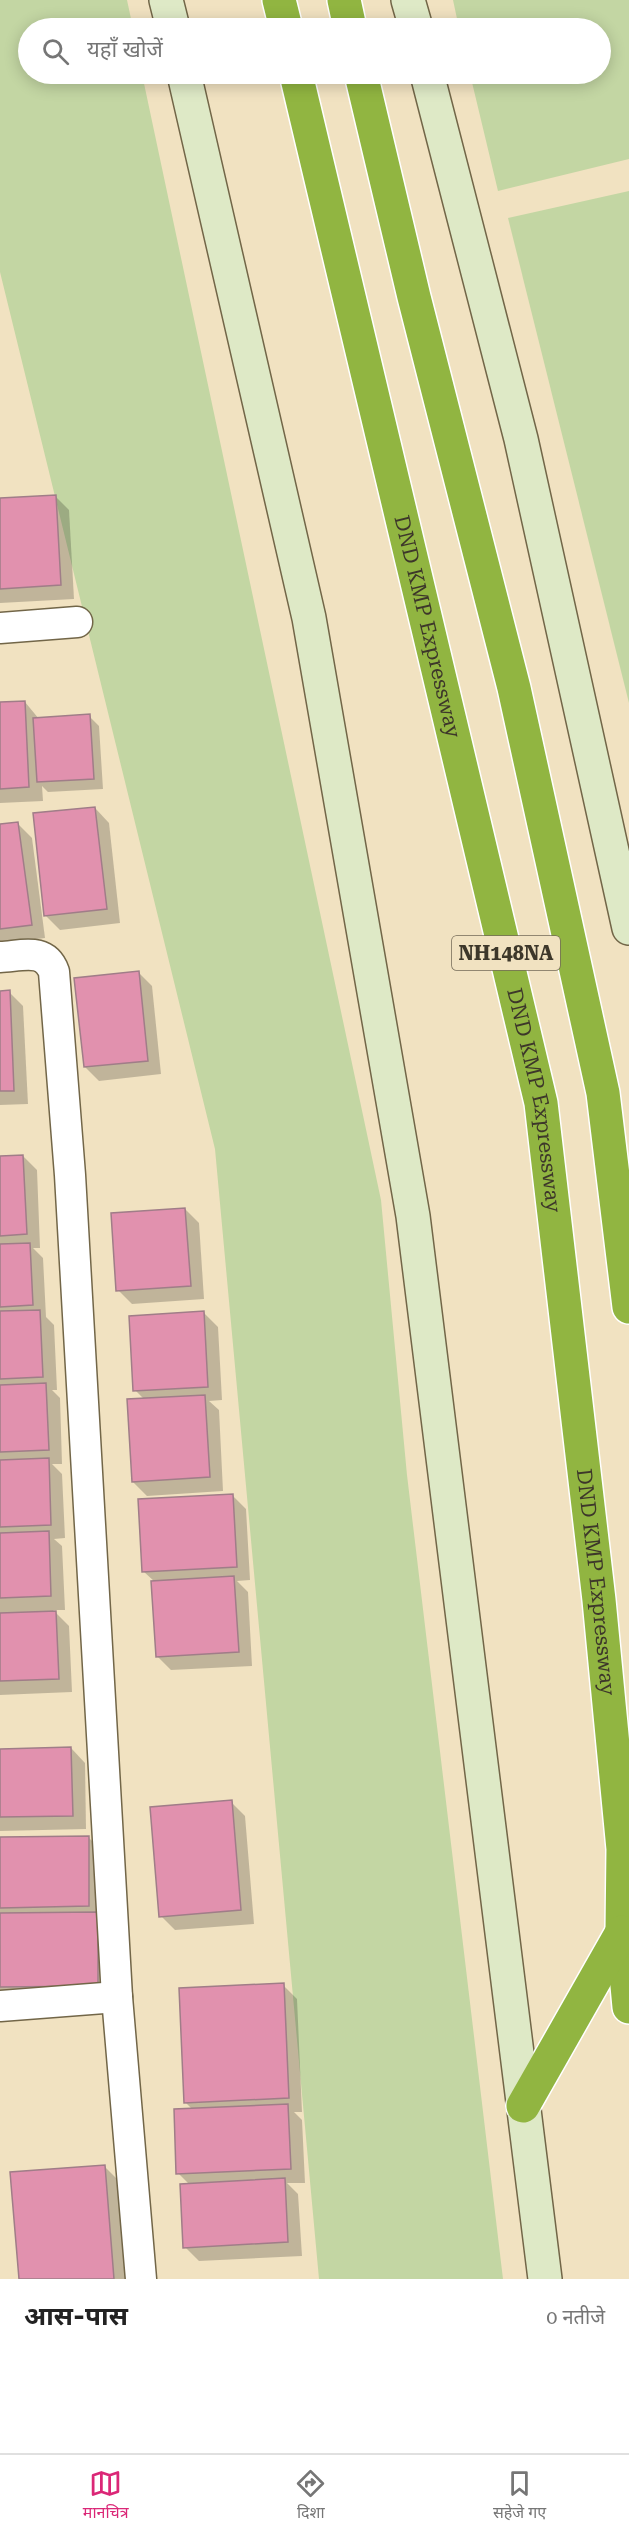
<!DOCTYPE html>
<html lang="hi">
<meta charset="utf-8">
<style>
:root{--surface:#fff;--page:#f6f6f6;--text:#222;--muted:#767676;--line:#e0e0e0;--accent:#db2777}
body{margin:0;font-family:"Roboto Serif","Noto Sans Devanagari",serif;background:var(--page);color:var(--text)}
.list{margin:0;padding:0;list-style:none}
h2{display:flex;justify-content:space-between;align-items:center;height:78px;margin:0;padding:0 24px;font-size:26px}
h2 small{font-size:20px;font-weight:400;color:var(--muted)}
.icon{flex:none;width:33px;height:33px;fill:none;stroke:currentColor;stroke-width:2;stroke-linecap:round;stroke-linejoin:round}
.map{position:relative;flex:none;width:629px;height:2279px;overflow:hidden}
.search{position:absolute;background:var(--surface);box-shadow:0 3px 15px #0003;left:18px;right:18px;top:18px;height:66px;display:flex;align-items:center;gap:15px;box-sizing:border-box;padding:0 21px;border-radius:33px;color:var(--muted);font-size:22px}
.sheet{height:174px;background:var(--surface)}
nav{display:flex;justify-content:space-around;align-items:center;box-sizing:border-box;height:84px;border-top:2px solid var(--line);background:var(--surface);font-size:16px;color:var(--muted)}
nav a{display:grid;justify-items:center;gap:3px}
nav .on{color:var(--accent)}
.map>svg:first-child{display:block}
.green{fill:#c3d6a3}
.shadow{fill:#0003}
.building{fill:#e191ae;stroke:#a07d88;stroke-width:1.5}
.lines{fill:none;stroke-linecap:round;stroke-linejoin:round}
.street-casing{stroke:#726648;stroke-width:33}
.secondary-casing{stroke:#726648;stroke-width:36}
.highway-casing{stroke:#fff;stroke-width:36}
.street{stroke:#fff;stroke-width:30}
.secondary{stroke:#dee9c6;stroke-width:33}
.highway{stroke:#91b541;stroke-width:33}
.labels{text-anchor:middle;stroke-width:5;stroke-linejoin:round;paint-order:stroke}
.shield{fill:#f1e2c1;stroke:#736a57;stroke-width:1.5}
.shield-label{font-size:20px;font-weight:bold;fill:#3d372a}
.street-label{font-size:21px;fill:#3d372a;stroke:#f1e2c1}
</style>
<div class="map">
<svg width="629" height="2279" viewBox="0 0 629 2279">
<rect width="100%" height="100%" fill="#f1e2c1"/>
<g class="green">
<polygon points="0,0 127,0 133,28 28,28 28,74 142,74 381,1200 407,1475 503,2279 319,2279 215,1149 0,272"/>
<polygon points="453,0 629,0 629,159 498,191 470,74 600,74 600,28 459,28"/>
<polygon points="629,191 629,703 508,218"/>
</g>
<g class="shadow">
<polygon points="55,496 69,510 74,599 0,603 0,500"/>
<polygon points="25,702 39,719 89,716 99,726 103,789 48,792 42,786 43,801 0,803 0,703"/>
<polygon points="95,808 109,823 120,923 60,930 46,916"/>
<polygon points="18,824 32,838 45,938 0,944 0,826"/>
<polygon points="138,972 152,986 161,1074 99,1081 85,1067"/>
<polygon points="0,992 9,992 23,1006 28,1104 0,1105"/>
<polygon points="23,1156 37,1170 40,1248 33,1248 43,1258 46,1317 54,1325 57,1390 52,1390 60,1398 62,1464 52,1464 62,1474 65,1538 54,1539 62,1546 65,1610 53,1610 69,1626 72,1692 0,1695 0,1157"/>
<polygon points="185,1209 199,1223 204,1299 132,1304 118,1290"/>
<polygon points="204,1313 218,1327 222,1400 209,1401 219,1410 223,1491 147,1496 133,1482 144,1399 135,1390"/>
<polygon points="232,1495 246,1509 250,1580 237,1581 248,1592 252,1666 171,1670 157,1656 155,1582 143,1571"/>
<polygon points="71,1748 85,1763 86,1829 0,1831 0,1750"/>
<polygon points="231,1802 245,1816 254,1924 175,1930 161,1916"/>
<polygon points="88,1837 102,1851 112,1999 0,2000 0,1839"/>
<polygon points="283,1985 297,1999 302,2112 294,2112 302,2120 305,2183 287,2183 298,2194 302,2256 199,2261 185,2247 190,2185 178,2173 193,2110 185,2102"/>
<polygon points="104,2166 118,2180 127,2279 20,2279"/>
</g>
<g class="building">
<polygon points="56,495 61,585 0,589 0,498"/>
<polygon points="25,701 29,787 0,789 0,702"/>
<polygon points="90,714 94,779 37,782 33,718"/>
<polygon points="95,807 107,909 44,916 33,813"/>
<polygon points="18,822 32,925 0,929 0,824"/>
<polygon points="139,971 148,1061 84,1067 74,978"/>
<polygon points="10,990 14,1091 0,1091 0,991"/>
<polygon points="23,1155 27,1234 0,1236 0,1156"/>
<polygon points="185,1208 191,1286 116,1291 111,1213"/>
<polygon points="30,1243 33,1305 0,1307 0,1244"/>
<polygon points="40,1310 43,1377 0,1379 0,1311"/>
<polygon points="204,1311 208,1387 133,1391 129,1316"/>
<polygon points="46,1383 49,1450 0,1452 0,1385"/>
<polygon points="205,1395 210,1477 132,1482 127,1399"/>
<polygon points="49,1458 51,1525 0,1527 0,1460"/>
<polygon points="233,1494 237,1567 142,1572 138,1499"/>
<polygon points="49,1531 51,1596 0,1598 0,1533"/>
<polygon points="234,1576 239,1652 156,1657 151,1581"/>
<polygon points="56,1611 59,1679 0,1681 0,1613"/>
<polygon points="71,1747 73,1816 0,1817 0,1749"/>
<polygon points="232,1800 241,1910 159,1917 150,1807"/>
<polygon points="89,1836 89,1906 0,1908 0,1837"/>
<polygon points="98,1912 98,1986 0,1987 0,1913"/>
<polygon points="284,1983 289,2098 184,2103 179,1988"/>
<polygon points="288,2104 291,2169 176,2174 174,2109"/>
<polygon points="105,2165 114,2279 19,2279 10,2172"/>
<polygon points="285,2178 288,2242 183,2248 180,2184"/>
</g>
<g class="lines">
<g class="street-casing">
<g id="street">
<polyline points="0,628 77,622"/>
<path d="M0,957C22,956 45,947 54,972L70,1175L117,1997L141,2279"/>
<polyline points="0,2006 117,1997"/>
</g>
</g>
<g class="secondary-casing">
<g id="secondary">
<polyline points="166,0 173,28"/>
<polyline points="408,0 416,28"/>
<polyline points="184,74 309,618 413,1216 545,2279"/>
<polyline points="427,74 521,439 629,928"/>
</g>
</g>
<g class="highway-casing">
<g id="highway">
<polyline points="279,0 286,28"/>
<polyline points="344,0 350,28"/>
<path id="s1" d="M296,74L541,1103L599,1600L623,1849L622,1932L629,2007"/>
<polyline points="361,74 414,297 514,688 603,1093 629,1307"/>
<polyline points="523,2106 622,1932"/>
</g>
</g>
<use href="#street" class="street"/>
<use href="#secondary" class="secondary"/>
<use href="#highway" class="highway"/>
</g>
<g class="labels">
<rect class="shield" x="452" y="936" width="108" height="34" rx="4.5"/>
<g class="shield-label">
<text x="506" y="960">NH148NA</text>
</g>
<g class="street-label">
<text dy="7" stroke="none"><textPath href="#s1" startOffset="568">DND KMP Expressway</textPath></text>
<text dy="7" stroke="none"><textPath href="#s1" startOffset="1054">DND KMP Expressway</textPath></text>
<text dy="7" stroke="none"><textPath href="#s1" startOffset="1540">DND KMP Expressway</textPath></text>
</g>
</g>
</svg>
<div class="search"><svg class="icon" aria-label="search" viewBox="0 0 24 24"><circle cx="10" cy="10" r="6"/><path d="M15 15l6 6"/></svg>यहाँ खोजें</div>
</div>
<section class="sheet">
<h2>आस-पास<small>0 नतीजे</small></h2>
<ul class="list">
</ul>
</section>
<nav>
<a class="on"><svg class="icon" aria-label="map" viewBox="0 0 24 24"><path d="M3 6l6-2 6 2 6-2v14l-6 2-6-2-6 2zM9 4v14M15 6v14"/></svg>मानचित्र</a>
<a><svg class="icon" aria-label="directions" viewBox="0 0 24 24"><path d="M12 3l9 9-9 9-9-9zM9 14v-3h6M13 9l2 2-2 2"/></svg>दिशा</a>
<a><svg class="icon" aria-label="saved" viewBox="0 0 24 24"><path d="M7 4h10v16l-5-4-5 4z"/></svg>सहेजे गए</a>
</nav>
